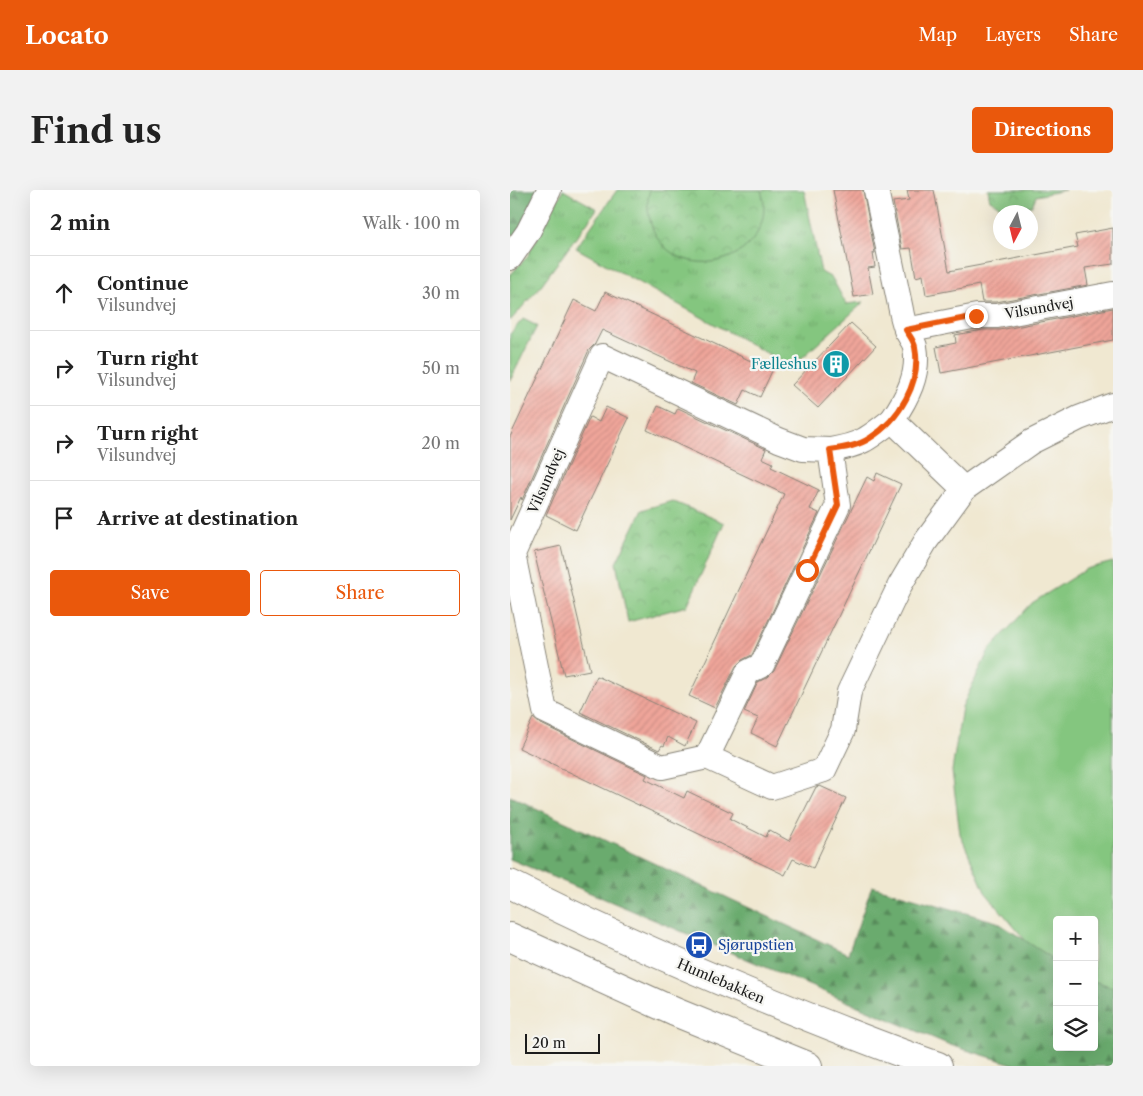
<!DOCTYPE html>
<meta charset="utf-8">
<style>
:root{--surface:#fff;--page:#f2f2f2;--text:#222;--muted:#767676;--line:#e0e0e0;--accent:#ea580c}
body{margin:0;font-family:"Libre Caslon Text",serif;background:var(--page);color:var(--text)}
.controls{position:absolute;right:15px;bottom:15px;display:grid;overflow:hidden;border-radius:5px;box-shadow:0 5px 20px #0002}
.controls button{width:45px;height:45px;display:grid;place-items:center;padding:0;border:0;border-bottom:1px solid var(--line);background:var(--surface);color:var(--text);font:25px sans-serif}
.compass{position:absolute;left:483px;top:15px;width:45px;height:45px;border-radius:50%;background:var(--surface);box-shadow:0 5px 20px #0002;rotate:187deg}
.scale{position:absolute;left:15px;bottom:12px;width:75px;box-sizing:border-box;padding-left:5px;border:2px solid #1c1c1c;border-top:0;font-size:14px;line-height:18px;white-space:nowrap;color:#1c1c1c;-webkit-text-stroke:4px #f6f6f2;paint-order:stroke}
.stop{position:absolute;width:15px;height:15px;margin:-11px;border:4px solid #ea580c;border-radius:50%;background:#fff}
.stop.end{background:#ea580c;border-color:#fff;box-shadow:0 1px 5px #0008}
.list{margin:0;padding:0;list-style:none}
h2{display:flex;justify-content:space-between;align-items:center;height:65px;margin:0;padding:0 20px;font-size:21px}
h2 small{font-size:16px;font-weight:400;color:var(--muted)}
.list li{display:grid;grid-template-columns:32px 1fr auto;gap:15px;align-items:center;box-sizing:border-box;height:75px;padding:0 20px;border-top:1px solid var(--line)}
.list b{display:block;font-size:19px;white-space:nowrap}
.list p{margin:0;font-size:16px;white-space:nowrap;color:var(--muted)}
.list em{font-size:16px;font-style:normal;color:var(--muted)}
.actions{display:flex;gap:10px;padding:15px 20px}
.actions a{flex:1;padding:11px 0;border:1px solid var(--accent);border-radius:5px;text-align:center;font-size:18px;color:var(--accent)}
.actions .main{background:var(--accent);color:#fff}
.icon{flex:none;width:28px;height:28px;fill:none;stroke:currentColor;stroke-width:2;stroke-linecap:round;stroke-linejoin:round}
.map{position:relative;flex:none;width:603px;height:876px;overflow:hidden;border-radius:5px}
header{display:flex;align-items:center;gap:30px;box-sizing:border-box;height:70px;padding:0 25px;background:var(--accent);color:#fff}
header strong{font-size:24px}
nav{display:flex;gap:28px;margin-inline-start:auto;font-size:18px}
.intro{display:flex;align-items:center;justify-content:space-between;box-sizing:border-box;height:120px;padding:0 30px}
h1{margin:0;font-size:35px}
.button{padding:12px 22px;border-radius:5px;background:var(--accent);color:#fff;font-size:18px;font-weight:700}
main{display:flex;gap:30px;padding:0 30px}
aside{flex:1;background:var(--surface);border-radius:5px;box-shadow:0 5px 20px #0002}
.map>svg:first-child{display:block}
.grass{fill:url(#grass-tufts);stroke:#50714e}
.forest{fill:url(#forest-firs);stroke:#446445}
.park{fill:url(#park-crowns);stroke:#50714e}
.garden{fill:#84c67f;stroke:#50714e}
.building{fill:url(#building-hatch)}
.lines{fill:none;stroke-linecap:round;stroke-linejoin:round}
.minor-casing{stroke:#868276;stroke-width:26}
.tertiary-casing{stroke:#868276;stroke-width:30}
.minor{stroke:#fff;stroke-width:24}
.tertiary{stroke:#fff;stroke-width:28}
.route{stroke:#ea580c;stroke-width:6}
.labels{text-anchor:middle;stroke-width:4.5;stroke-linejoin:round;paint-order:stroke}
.street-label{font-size:14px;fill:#1c1c1c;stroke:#f6f6f2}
.culture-label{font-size:14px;fill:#0d838f;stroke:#f6f6f2;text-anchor:end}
.transit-label{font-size:14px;fill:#164399;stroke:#f6f6f2;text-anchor:start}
</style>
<header>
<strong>Locato</strong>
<nav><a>Map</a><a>Layers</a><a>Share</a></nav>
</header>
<div class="intro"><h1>Find us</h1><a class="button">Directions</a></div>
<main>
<aside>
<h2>2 min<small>Walk · 100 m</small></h2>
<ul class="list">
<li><svg class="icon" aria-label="ahead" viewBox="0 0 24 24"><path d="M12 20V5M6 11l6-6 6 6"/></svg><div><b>Continue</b><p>Vilsundvej</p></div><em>30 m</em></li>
<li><svg class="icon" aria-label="right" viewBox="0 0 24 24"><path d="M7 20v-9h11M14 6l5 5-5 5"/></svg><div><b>Turn right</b><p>Vilsundvej</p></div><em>50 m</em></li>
<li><svg class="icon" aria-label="right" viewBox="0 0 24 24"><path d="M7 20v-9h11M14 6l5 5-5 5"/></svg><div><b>Turn right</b><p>Vilsundvej</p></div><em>20 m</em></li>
<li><svg class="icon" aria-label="arrive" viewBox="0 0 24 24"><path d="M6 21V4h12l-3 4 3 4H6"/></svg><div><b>Arrive at destination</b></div></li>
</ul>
<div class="actions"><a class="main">Save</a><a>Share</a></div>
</aside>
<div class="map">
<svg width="603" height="876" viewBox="0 0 603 876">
<defs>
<pattern id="grass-tufts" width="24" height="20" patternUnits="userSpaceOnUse" patternTransform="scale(1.25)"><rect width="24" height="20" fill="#84c67f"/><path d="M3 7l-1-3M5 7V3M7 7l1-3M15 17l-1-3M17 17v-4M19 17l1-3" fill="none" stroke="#71aa6d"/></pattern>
<pattern id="forest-firs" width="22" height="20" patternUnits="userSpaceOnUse" patternTransform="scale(1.25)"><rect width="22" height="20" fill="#6bab6e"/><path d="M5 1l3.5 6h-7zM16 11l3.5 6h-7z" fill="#578a5a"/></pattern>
<pattern id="park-crowns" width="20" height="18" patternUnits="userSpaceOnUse" patternTransform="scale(1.25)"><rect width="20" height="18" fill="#84c67f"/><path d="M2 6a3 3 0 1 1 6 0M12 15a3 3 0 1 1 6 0" fill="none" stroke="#71aa6d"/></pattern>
<pattern id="building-hatch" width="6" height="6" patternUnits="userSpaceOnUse" patternTransform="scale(1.25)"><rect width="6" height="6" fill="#efa59a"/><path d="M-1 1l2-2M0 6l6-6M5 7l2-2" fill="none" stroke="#cc8d84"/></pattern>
</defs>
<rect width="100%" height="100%" fill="#f6f6f2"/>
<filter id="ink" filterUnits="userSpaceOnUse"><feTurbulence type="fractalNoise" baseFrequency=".02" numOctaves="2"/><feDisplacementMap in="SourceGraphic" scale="10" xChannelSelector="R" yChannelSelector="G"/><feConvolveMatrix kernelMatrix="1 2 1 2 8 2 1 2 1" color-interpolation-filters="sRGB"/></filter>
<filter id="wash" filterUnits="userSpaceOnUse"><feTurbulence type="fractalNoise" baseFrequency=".0096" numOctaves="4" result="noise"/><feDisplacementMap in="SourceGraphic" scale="20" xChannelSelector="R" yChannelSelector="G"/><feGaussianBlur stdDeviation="1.12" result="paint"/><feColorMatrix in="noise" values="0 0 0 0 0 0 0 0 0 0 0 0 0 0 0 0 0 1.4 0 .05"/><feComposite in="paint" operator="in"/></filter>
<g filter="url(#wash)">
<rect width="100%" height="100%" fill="#f0e8d1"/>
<g class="grass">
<polygon points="53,0 87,19 29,98 0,131 0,85 17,67"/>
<polygon points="107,0 294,0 311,82 322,88 336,114 354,112 282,177 66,58"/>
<polygon points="13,129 27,136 0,191 0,144"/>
</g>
<g class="forest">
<polygon points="0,0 29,0 7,44 0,45"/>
<polygon points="0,606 338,764 362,696 487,732 547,771 547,857 584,857 584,791 603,797 603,876 509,876 440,855 0,669"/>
</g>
<g class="park">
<path d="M140,0H251C252,5 254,10 254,15C255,79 160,95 141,34C138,23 136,11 140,0Z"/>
<polygon points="478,0 555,0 526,6 522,16 498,21 480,10"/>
<polygon points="162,311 214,333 177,416 118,432 106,373 132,320"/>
</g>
<polygon class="garden" points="603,372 603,797 584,791 584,730 547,730 547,771 516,751 475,702 450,644 442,581 452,517 479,460 522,413 576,379"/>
<g id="blocks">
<g class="building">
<polygon points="323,0 353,0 365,63 363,63 365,77 358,78 363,104 344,107"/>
<polygon points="397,0 424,0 439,81 568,57 565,45 603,38 603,74 575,78 578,95 486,112 472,112 469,95 416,105 413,85 406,87 401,58 392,59 383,12 399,10"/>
<polygon points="95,102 262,181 250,207 235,200 228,215 181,193 185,183 92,140 85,154 79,160 12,310 11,307 0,330 0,247 64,110 86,121"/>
<polygon points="603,118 603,150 431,183 426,157 446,153 445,145 473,140 490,140"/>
<polygon points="341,133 366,156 308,218 282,195"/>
<polygon points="148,216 165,224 168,218 256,259 252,268 263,273 261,277 309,300 300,319 309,323 242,465 232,470 226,476 205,518 179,506 274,304 137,240"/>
<polygon points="96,217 119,228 66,340 36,325 80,227 89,232"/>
<polygon points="367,283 391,294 267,556 241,543 248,528 234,522 248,492 258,487 264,481 357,287 364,291"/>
<polygon points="51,356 80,480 54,485 24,362"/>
<polygon points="87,486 186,533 175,556 158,547 154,556 152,555 149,560 70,522"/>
<polygon points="23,528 29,533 137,585 135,589 174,608 177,601 223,623 220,629 256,647 259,640 279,651 306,597 310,596 336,608 303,678 283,669 275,685 9,558"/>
</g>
</g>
</g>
<g filter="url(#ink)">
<use href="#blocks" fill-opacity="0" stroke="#868276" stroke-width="1"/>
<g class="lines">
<g class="minor-casing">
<g id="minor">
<path d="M366,0L391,120C392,127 394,133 396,139C398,145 404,151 405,157C410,184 397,208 382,230L454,299"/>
<polyline points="0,68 18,42 39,0"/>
<polyline points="396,140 467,126 487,126 603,104"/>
<path d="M320,260L293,259L269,250L92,166L3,364L35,521L152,577L197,567L238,482L252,475L328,315L320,260C351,255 358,249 382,230"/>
<polyline points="197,567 262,597 314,580 333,540 339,502 390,395 416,351 454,299 521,252 569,228 603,215"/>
</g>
</g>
<g class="tertiary-casing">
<g id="tertiary">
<path d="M0,694C80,735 162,771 244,805C305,830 366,855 428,876"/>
<polyline points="0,747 165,822 298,876"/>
</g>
</g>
<use href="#minor" class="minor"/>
<use href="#tertiary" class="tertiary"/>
</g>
</g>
<g class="lines" filter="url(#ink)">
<path class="route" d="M297,380L328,315L320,260C334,258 348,256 360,248C389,230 412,192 405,157C404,151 399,145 396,140L466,126"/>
</g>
<defs>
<g id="building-disc" transform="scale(1.4375)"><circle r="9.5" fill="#0f9aa8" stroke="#f6f6f2"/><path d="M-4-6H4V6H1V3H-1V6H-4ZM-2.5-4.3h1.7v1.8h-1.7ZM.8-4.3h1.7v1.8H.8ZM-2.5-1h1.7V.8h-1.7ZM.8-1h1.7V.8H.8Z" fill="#fff"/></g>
<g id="bus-disc" transform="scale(1.4375)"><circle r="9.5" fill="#1a4fb4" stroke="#f6f6f2"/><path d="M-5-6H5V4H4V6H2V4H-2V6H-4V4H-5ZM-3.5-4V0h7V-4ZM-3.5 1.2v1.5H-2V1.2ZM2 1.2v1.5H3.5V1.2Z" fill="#fff"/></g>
</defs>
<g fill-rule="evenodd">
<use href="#building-disc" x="326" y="174"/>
<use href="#bus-disc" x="189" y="755"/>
</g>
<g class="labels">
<g class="street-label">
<text transform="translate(529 118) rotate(-10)" y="5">Vilsundvej</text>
<text transform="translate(36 291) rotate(-66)" y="5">Vilsundvej</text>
<text transform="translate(211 791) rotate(23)" y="5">Humlebakken</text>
</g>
<g class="culture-label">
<text x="307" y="179">Fælleshus</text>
</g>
<g class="transit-label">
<text x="208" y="760">Sjørupstien</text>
</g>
</g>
</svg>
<div class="controls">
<button>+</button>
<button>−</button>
<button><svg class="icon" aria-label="layers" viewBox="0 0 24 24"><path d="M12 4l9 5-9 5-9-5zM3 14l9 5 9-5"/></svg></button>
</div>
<svg class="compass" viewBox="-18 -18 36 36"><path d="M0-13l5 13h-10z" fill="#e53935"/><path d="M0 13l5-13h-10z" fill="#767676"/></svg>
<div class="scale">20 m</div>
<div class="stop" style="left:297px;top:380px"></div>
<div class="stop end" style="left:466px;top:126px"></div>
</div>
</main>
